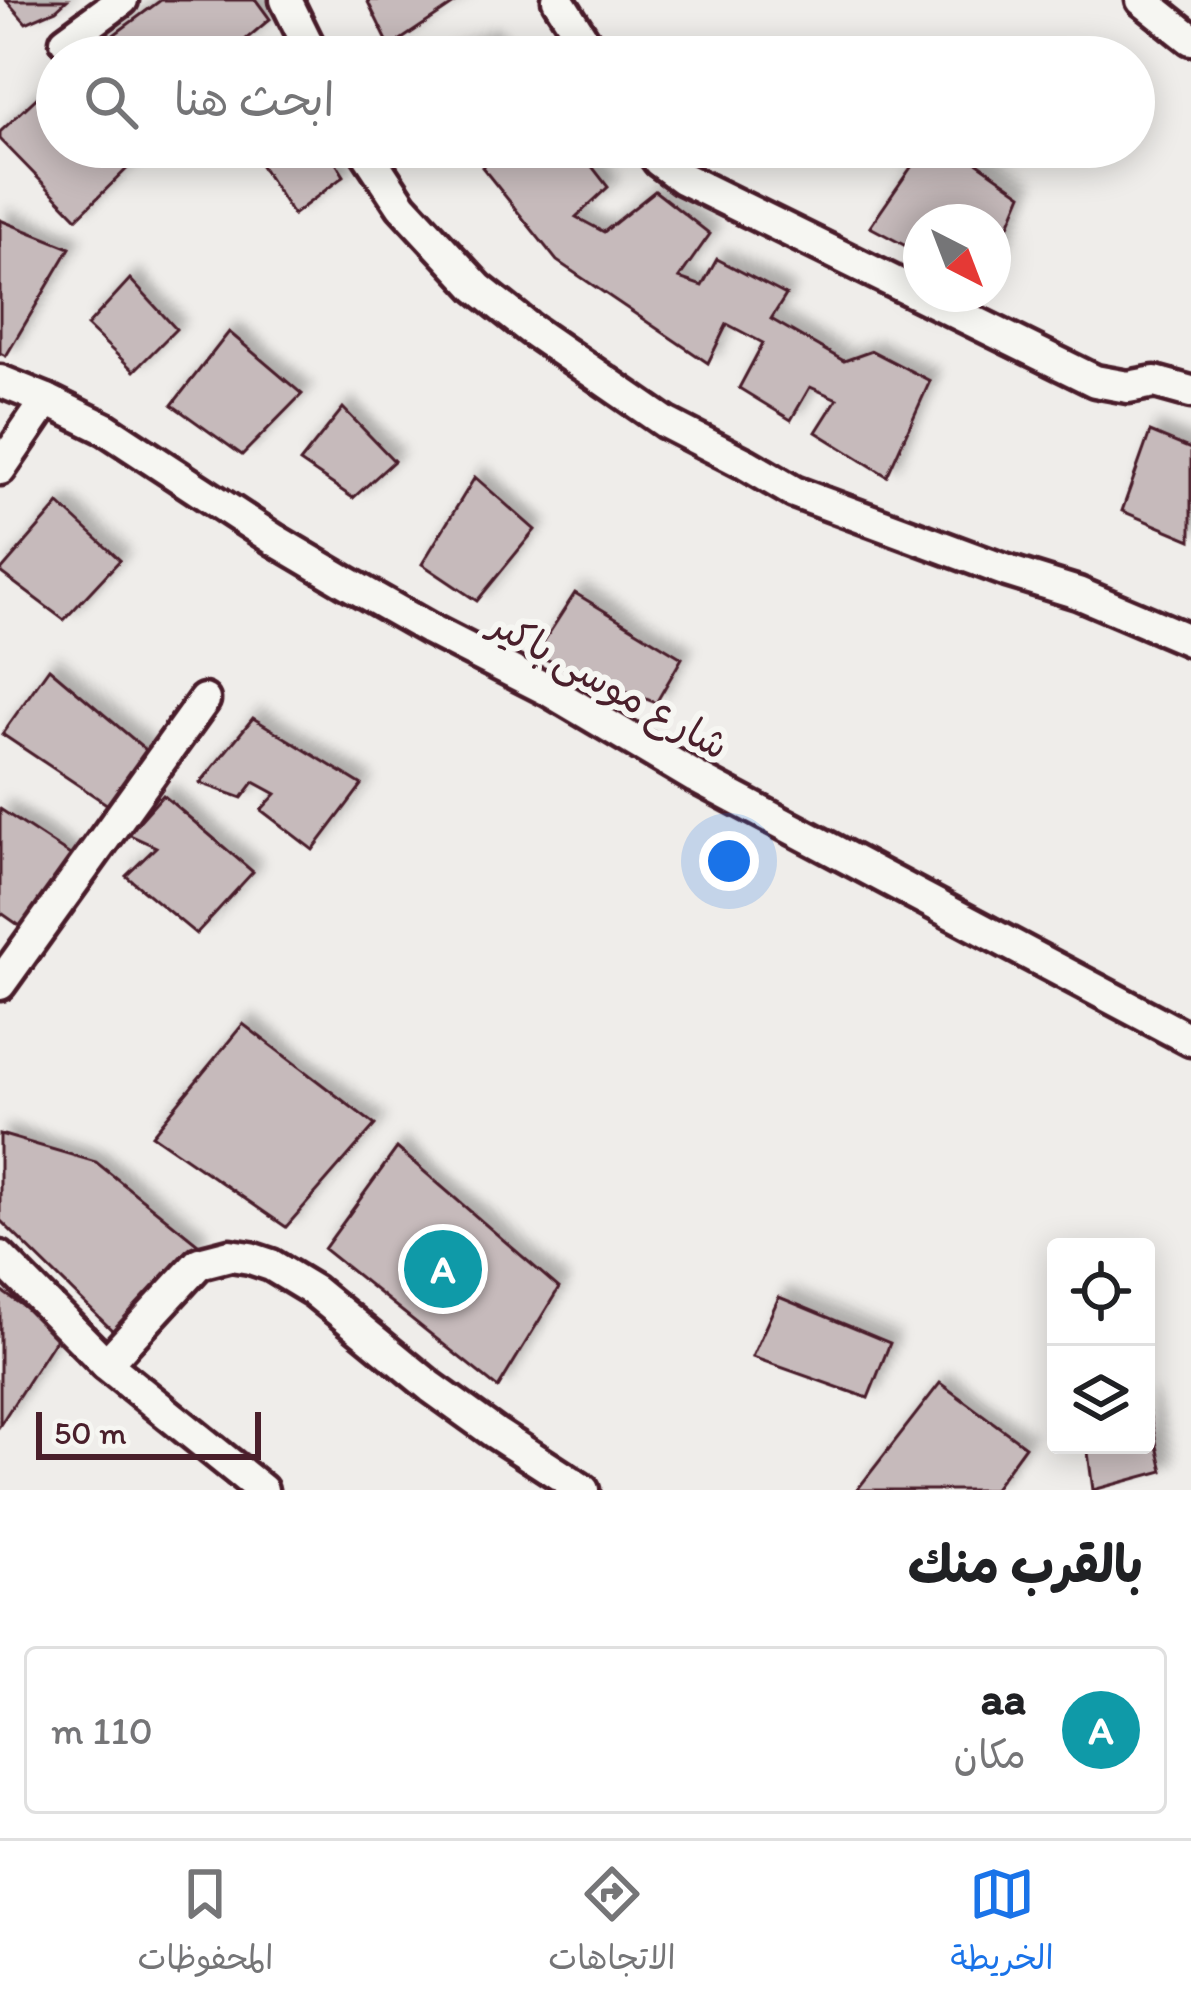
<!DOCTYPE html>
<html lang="ar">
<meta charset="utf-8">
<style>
:root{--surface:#fff;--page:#f6f6f6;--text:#202124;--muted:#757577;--line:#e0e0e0;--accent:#1a73e8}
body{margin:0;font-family:Itim,"Playpen Sans Arabic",sans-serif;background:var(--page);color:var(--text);direction:rtl}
.controls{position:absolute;right:36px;bottom:36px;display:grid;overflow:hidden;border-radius:12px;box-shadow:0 6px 30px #0003}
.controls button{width:108px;height:108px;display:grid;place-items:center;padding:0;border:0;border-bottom:3px solid var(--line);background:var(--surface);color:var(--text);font:60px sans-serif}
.compass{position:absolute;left:903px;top:204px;width:108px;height:108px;border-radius:50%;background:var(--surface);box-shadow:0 6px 30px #0003;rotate:138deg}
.scale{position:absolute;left:36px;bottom:30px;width:225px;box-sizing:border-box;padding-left:12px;border:6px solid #4a1f2b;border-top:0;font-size:33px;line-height:42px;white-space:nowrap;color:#4a1f2b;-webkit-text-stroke:9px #f6f6f2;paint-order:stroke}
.you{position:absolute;left:729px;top:861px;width:42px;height:42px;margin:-30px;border:9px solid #fff;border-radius:50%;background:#1a73e8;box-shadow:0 0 0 18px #1a73e833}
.badge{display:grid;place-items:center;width:78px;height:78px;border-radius:50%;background:var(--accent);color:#fff;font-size:39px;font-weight:700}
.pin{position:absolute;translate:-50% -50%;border:6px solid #fff;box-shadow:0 3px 12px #0006}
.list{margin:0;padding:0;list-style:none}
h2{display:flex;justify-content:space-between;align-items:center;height:156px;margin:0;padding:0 48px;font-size:51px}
h2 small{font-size:39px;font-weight:400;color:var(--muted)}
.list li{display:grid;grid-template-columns:78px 1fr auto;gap:36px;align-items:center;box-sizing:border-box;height:168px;margin:0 24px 24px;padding:0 24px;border:3px solid var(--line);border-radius:12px}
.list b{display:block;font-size:45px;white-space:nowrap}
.list p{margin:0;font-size:39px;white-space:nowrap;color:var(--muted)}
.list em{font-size:39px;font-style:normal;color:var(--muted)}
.icon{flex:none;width:66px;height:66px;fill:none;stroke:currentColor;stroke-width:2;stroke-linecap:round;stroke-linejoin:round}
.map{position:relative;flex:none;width:1191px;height:1490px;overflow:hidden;direction:ltr}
.search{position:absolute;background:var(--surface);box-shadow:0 6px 30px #0003;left:36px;right:36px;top:36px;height:132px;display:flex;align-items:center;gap:30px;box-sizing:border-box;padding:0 42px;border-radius:66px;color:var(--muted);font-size:45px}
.sheet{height:348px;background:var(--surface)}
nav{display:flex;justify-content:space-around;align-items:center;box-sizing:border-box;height:168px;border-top:3px solid var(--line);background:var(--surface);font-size:33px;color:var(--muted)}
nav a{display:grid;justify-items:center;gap:6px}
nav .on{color:var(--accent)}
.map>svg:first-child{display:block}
.building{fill:#c6babb;stroke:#4a1f2b;stroke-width:3;filter:url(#shadow)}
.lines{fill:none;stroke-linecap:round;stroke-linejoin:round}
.street-casing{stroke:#4a1f2b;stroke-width:39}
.street{stroke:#f6f6f2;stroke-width:30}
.labels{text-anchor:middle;stroke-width:12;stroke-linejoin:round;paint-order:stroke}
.street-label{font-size:39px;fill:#4a1f2b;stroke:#f6f6f2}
</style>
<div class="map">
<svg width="1191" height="1490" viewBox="0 0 1191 1490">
<defs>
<filter id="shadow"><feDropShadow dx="9" dy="-9" stdDeviation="6" flood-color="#0004"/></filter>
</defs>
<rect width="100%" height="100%" fill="#efedea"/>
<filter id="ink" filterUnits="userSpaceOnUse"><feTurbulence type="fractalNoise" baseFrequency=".00833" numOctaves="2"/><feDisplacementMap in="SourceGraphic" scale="24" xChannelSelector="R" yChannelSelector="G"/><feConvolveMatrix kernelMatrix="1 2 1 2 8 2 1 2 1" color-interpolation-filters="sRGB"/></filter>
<g filter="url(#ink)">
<g class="building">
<polygon points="6,0 67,0 56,10 26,23"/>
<polygon points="161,0 256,0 270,19 225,57 111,57 100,45"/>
<polygon points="367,0 460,0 390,47"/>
<polygon points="489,39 502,57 444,57"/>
<polygon points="57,79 57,147 147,149 77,218 0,139 0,132"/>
<polygon points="249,147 326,147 344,176 293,215"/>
<polygon points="501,147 546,147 550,152 555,147 577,147 608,187 576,217 604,232 655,191 710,234 679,278 702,286 717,259 786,295 771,319 844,361 872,351 930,381 887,476 816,432 837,399 810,387 791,420 739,388 763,343 727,324 708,363 557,261 482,167"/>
<polygon points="925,147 955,147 1022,194 993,263 993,222 921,222 921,254 870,227"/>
<polygon points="0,220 70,248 6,356 0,353"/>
<polygon points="130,279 176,329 134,371 87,326"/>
<polygon points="229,332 302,394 242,455 172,405"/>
<polygon points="343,408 394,461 353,498 300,462"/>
<polygon points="1150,432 1191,449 1191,540 1122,511"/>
<polygon points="475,477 535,530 477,601 422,564"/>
<polygon points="59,504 120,560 64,620 0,572"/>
<polygon points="575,593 682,658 656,703 535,655"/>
<polygon points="49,668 152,755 111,807 2,734"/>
<polygon points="253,718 362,785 313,850 261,810 276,794 254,782 242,798 200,783"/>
<polygon points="163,795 253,872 196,934 126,876 156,847 128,834"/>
<polygon points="0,809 78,860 20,926 0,912"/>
<polygon points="243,1024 375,1125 286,1227 152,1135"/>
<polygon points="0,1134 96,1162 198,1244 117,1335 0,1220"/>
<polygon points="397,1148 559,1288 498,1388 324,1249"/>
<polygon points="0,1290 60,1332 0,1425"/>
<polygon points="779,1297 890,1343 868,1398 752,1357"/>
<polygon points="940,1383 1025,1446 993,1490 857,1490"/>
<polygon points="1146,1400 1163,1471 1093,1490 1087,1445 1146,1445"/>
</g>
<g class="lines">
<g class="street-casing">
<g id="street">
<polyline points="286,0 314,57"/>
<polyline points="558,0 594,57"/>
<polyline points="1142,0 1191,39"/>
<polyline points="66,41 122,0"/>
<polyline points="363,147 402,206 478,288 530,329 666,423 746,464 794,492 1007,571 1078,593 1191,641"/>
<polyline points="649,147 659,161 682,178 1095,381 1128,387 1155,382 1191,392"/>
<polyline points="0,381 47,400 106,429 275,540 346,582 429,629 550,691 695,777 1191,1040"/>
<polyline points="0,469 47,400"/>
<polyline points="0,984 204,700"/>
<polyline points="0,1257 106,1364 262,1490"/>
<polyline points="106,1364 199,1263 230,1255 250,1258 271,1265 314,1291 431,1387 495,1433 583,1490"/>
</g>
</g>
<use href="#street" class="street"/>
</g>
</g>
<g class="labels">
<g class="street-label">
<text transform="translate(610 684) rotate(29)" y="14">شارع موسى باكير</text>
</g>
</g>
</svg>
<div class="controls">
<button><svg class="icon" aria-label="locate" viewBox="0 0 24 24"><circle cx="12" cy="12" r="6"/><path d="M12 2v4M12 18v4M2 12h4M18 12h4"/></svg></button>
<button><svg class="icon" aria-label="layers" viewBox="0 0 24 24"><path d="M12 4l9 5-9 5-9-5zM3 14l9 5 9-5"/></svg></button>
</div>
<svg class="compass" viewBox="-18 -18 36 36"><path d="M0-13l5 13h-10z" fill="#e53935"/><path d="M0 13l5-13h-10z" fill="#757577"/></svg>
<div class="scale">50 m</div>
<div class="you"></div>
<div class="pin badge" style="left:443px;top:1269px;background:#0f9aa8">A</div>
<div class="search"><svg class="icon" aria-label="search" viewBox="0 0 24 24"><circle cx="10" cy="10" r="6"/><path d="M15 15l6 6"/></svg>ابحث هنا</div>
</div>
<section class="sheet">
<h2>بالقرب منك<small></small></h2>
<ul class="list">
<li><span class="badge" style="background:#0f9aa8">A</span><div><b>aa</b><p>مكان</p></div><em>110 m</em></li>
</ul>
</section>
<nav>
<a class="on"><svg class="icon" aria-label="map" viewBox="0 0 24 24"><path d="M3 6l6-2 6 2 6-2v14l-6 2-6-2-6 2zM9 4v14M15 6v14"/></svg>الخريطة</a>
<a><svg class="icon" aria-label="directions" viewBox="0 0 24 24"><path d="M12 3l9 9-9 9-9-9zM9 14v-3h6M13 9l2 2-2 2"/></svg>الاتجاهات</a>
<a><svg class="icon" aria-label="saved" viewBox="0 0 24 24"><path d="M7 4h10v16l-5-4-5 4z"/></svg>المحفوظات</a>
</nav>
